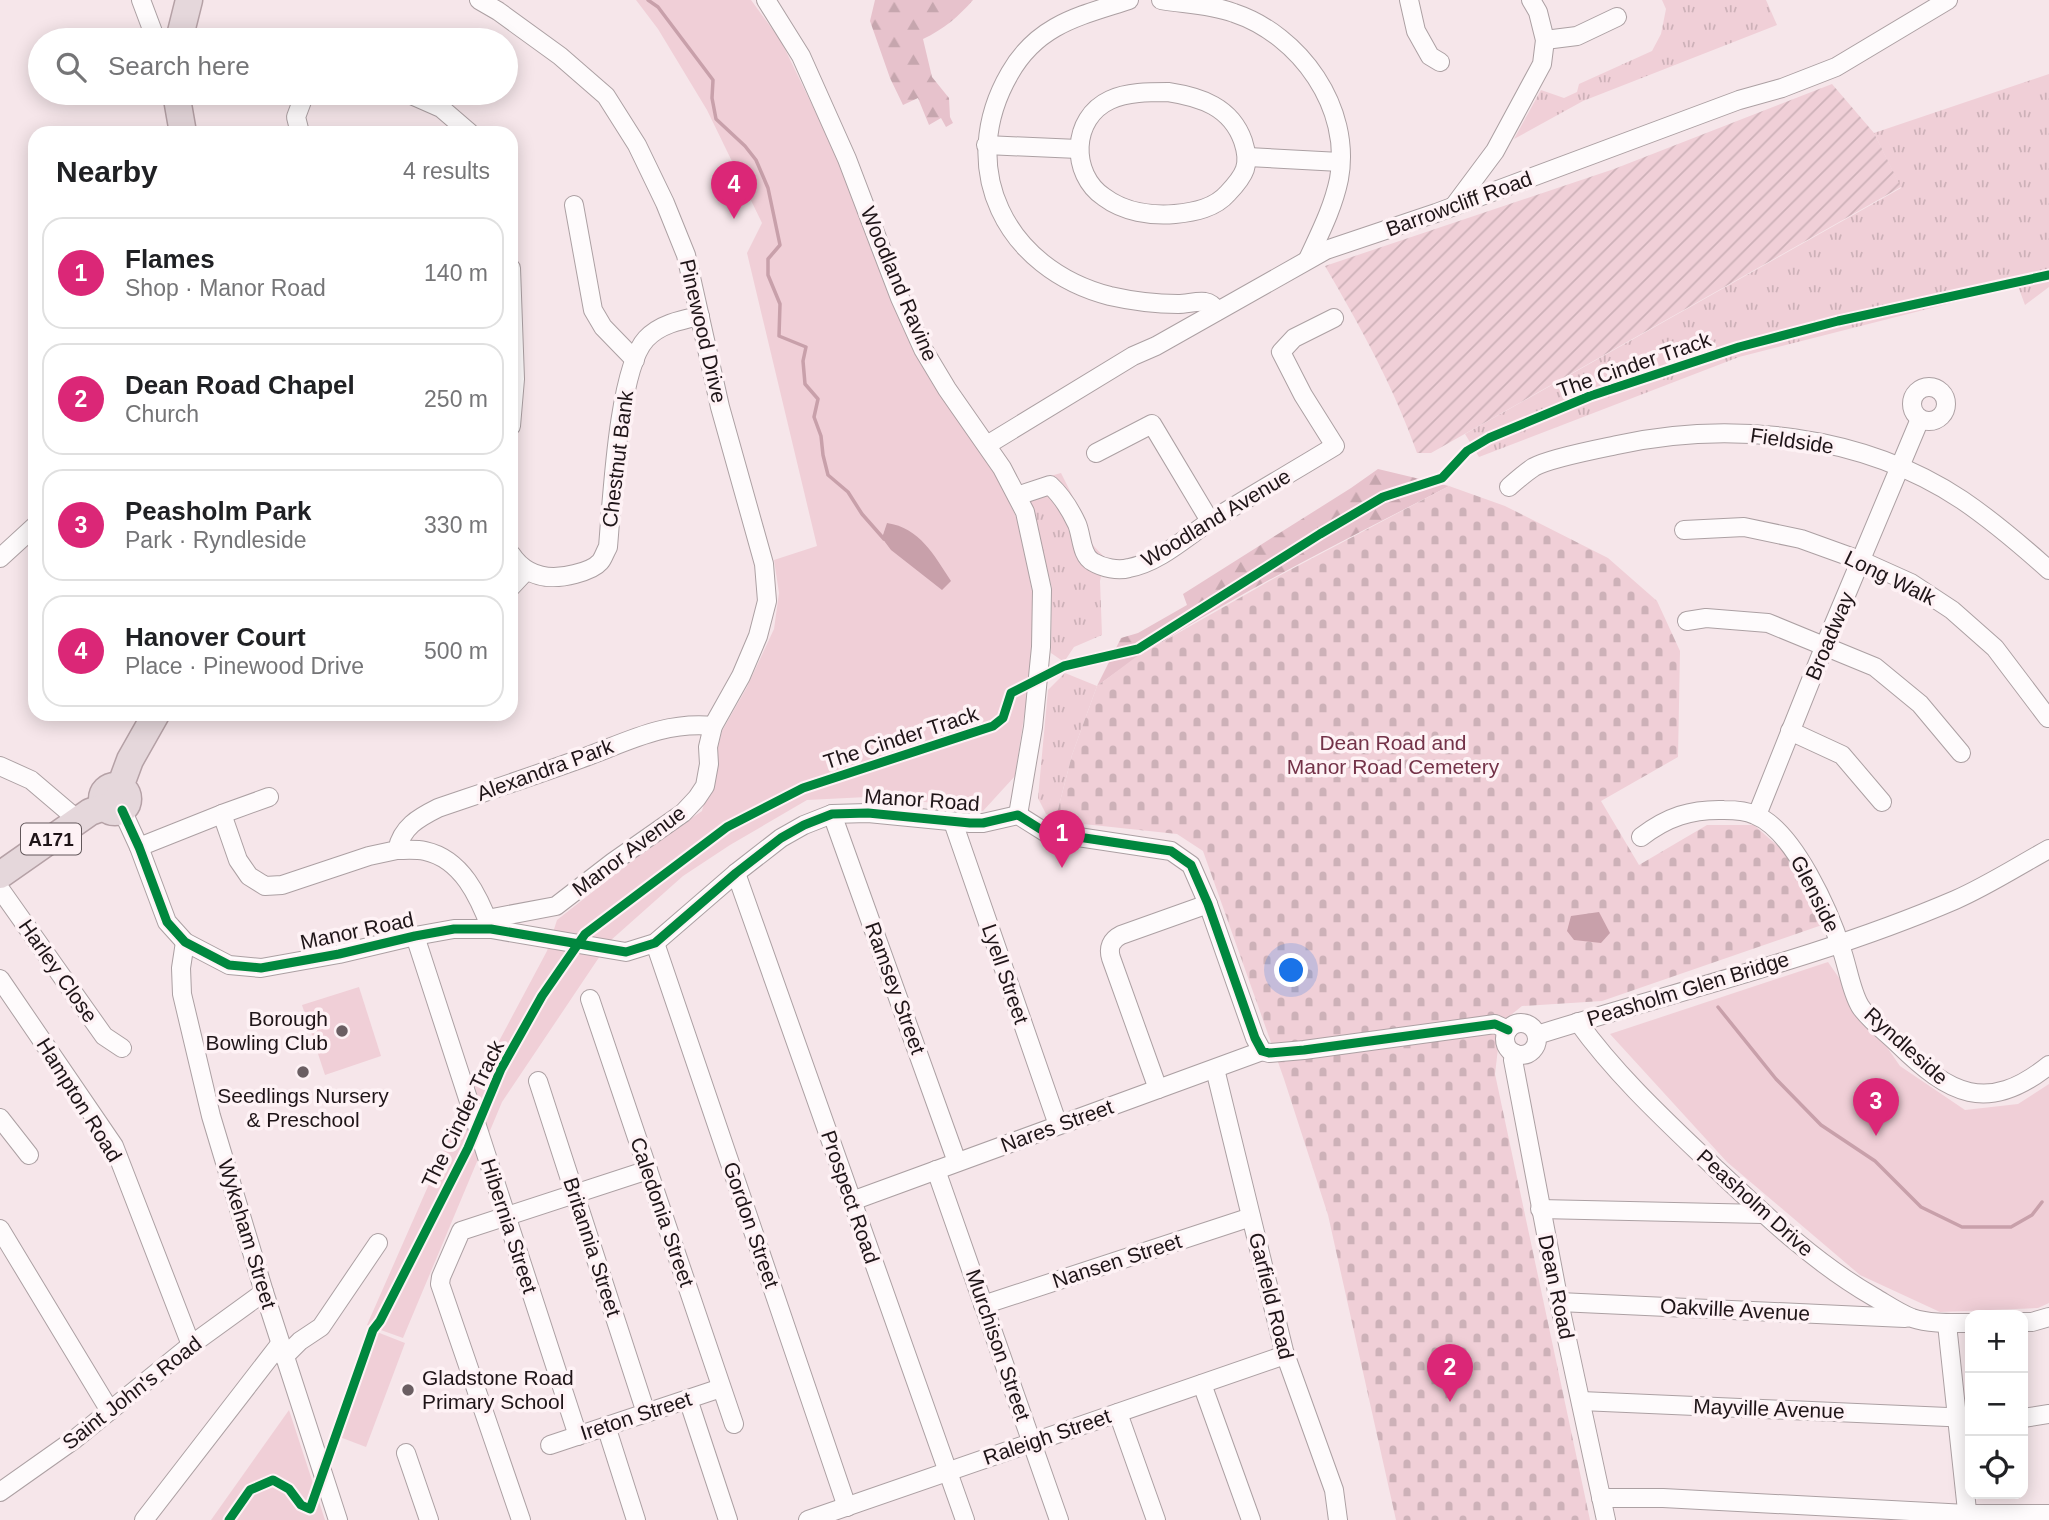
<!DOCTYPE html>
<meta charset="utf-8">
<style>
:root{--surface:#fff;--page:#f6f6f6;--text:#202124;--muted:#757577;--line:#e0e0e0;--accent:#db2777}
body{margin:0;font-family:Arial,sans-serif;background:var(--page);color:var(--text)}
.controls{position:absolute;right:21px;bottom:21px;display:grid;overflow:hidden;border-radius:14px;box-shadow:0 4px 18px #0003}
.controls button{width:63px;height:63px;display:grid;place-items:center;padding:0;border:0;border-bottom:2px solid var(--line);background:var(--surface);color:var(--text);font:35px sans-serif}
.you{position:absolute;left:1292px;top:971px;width:24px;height:24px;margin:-18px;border:5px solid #fff;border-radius:50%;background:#1a73e8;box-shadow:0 0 0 10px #1a73e833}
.badge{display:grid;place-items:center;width:46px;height:46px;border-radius:50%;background:var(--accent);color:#fff;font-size:23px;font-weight:700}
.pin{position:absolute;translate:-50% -58px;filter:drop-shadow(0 2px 4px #0008)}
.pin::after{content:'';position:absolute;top:37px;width:24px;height:21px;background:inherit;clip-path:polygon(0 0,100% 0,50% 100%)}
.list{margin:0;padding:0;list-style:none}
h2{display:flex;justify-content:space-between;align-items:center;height:91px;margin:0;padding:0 28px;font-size:30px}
h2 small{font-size:23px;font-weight:400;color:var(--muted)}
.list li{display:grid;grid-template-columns:46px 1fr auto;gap:21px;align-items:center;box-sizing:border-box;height:112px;margin:0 14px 14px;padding:0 14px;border:2px solid var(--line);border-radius:21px}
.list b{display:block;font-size:26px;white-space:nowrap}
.list p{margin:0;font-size:23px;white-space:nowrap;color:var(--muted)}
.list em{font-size:23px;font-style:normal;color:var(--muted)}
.icon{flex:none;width:38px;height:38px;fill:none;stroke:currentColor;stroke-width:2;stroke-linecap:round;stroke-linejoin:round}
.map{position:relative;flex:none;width:2049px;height:1520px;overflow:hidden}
.search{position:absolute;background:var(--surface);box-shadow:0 4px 18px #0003;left:28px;top:28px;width:490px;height:77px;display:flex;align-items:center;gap:18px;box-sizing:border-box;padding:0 24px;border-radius:38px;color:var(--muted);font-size:26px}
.panel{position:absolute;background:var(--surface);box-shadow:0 4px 18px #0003;left:28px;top:126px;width:490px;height:595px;border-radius:21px}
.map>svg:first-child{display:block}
.grass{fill:url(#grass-tufts)}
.forest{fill:url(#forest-firs)}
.cemetery{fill:url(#cemetery-stones)}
.park{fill:#f0cfd7}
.garden{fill:url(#garden-furrows)}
.water{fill:#c8a0aa}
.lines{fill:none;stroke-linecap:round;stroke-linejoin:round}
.stream{stroke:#c8a0aa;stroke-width:3.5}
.minor-casing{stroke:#aca0a3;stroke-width:20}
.highway-casing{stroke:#b5a1a6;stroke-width:29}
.minor{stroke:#fefbfc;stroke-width:18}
.highway{stroke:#e5d7db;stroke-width:26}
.cycleway-casing{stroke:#fef2f5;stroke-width:13}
.cycleway{stroke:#00873e;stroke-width:9}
.poi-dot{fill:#6a5e62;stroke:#fef2f5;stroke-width:2.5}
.labels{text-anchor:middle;stroke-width:7;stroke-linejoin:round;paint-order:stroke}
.shield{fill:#fef2f5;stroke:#62575a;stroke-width:2}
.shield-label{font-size:19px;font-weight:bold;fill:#1f1518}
.street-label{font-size:21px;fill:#1f1518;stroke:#fef2f5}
.park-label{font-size:21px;fill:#733248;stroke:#fef2f5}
.poi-label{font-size:21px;fill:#1f1518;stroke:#fef2f5;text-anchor:end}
</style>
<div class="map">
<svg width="2049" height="1520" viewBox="0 0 2049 1520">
<defs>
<pattern id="grass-tufts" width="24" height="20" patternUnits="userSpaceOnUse" patternTransform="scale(1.75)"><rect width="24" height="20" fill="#f0cfd7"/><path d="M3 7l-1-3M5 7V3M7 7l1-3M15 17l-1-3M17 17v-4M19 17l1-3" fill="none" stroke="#cdb1b8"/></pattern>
<pattern id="forest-firs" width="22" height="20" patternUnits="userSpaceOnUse" patternTransform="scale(1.75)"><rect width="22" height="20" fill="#e7c2cc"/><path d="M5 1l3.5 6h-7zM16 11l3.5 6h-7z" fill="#c6a6ae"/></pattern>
<pattern id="cemetery-stones" width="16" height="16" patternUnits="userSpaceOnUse" patternTransform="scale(1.75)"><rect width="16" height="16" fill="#f0cfd7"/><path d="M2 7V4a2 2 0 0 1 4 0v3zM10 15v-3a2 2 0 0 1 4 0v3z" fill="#cdb1b8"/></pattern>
<pattern id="garden-furrows" width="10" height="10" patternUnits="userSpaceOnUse" patternTransform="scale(1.75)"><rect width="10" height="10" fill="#f0cfd7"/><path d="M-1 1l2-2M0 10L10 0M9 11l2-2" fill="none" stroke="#cdb1b8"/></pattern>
</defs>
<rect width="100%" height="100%" fill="#f6e6ea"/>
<g class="grass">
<polygon points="1662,0 1766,0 1777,25 1583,101 1514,139 1541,90 1564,98 1577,92 1579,84 1652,51 1661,34 1666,9"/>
<polygon points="2049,74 2049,287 2025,305 2018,286 1739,357 1479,457 1465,434 1901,188 1874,133"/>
<polygon points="1061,473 1083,517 1091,543 1105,558 1100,581 1102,635 1074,647 1064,662 1051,653 1052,588 1025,483"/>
<polygon points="1065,673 1097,686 1072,755 1055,821 1046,814 1038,798 1048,690"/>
</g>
<g class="forest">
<path d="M875,0H973C958,17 944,29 923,39L932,77L949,98L950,117L953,123L946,127L941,118L929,125L918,98L903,105L890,78L870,21Z"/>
<path d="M1378,469L1449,486C1331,548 1204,608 1097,686L1121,638L1138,633L1187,605L1183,594L1351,488Z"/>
</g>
<polygon class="cemetery" points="1449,486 1505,506 1608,558 1657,601 1680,651 1678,757 1601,801 1639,865 1707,825 1754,825 1789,856 1822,925 1602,1001 1522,1006 1501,1023 1495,1074 1590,1520 1396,1520 1328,1215 1284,1079 1203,851 1177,834 1055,821 1072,755 1097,686 1136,657 1273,579"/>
<g class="park">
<polygon points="636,0 751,0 781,41 831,144 915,354 933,385 966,427 997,474 1019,524 1032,591 1034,650 1015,776 983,811 887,796 807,800 730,845 683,876 610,941 502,1102 403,1338 367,1325 458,1118 547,951 557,920 652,845 702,811 722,731 747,687 774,629 779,593 774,560 817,546 747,253 762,223 707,110 658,29"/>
<polygon points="1828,962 1900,1066 1965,1110 2018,1104 2049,1084 2049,1303 2038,1308 1940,1312 1860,1275 1727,1162 1610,1034"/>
<polygon points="359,987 381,1056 325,1075 302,1005"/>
<polygon points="377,1332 405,1343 366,1447 337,1436"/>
<polygon points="289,1410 325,1520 211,1520"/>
</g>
<path class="garden" d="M1832,84L1874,133L1901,187L1431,453H1417C1394,387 1360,326 1325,266L1614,169Z"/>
<g class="water">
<path d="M887,523C920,528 934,555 951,581L942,590L891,550L882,538Z"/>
<polygon points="1599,912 1610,933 1601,943 1574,940 1567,931 1571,916"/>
</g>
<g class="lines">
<g class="stream">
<polyline points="648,0 658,7 713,80 712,98 716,119 745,146 756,160 768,188 780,245 768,259 768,275 780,304 779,336 806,347 803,361 805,384 818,399 814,417 821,436 823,455 828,475 848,492 862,514 884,539"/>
<polyline points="1718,1007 1776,1079 1821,1125 1875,1161 1921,1207 1962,1227 2011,1227 2032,1215 2042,1202"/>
</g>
<g class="minor-casing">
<g id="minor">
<polyline points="141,0 156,40"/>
<polyline points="479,0 498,11 560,56 606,96 637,145 665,203 686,255 720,407 764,564 767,601 758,636 741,676 713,726 708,747 709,764 705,786 697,798 683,813 613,862 556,906 487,919"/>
<polyline points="766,0 801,56 847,159 900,298 923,349 947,389 1002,468 1025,512 1042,590 1041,647 1033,727 1018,815"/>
<path d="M1129,0C1080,16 1038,24 1010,73C955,167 1005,269 1110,296C1132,301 1155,304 1178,304C1187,304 1196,301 1205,302C1211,303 1214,306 1217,311"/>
<path d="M1161,0C1185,4 1210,4 1234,13C1300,35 1352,108 1339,179C1333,208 1320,233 1308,259"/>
<polyline points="1409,0 1416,31 1430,56 1440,62"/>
<polyline points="1545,40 1577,36 1617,17"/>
<path d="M1168,92C1201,97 1231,107 1243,141C1251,165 1245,175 1228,193C1215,208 1195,212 1175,214C1151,216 1124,212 1104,197C1070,174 1071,118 1110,100C1127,92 1149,92 1168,92Z"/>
<polyline points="407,93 441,108 470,133"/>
<polyline points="300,133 296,117 305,93"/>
<polyline points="986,145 1078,149"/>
<polyline points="1248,157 1340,162"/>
<polyline points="574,205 593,310 603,327 635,360"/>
<polyline points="1454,206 1495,151 1542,64 1545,40 1538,12 1531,0"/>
<polyline points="511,268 515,379 511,426"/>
<circle cx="1929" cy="404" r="17"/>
<polyline points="987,445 1133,356 1156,346 1326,250 1436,213 1739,100 1782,88 1836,67 1948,0"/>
<polyline points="1096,453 1152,424 1210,521"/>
<path d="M1509,487C1517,480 1526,472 1534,467C1550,458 1598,449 1617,445C1731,420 1863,434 1962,500C1993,521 2021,545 2049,570"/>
<path d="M1017,496L1050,485C1062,496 1070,509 1077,524C1082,536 1081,556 1093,562C1103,568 1118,571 1129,568C1160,562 1186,537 1212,520C1252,495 1294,471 1335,446L1303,395L1281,352L1294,338L1334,318"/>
<polyline points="1684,530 1744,527 1801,539 1862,561 1911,583 1952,610 1995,648 2048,718"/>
<path d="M511,554C526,577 549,581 575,574C583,572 594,569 600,562C603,559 605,552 608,547C612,502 618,369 646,339C660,324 681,320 700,316"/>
<polyline points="0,558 35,526"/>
<polyline points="511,587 526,571"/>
<polyline points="1687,621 1706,618 1768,623 1875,667 1920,704 1961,753"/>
<polyline points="1790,731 1842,755 1882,802"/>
<polyline points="0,766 31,780 78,820"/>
<polyline points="122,810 139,847 167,922 185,942 229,965 261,968 339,954 415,936 454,929 491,929 626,952 655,943 736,873 781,838 804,825 832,814 868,813 970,823 983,823 1018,815 1045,832 1171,851 1191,865 1208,904 1255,1038 1262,1051 1269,1053 1304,1050 1495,1024 1508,1030"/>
<polyline points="222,814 269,797"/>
<polyline points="832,814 957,1162"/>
<polyline points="1757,815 1825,645 1920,419"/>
<polyline points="953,822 1058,1125"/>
<path d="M1641,837C1667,817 1691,809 1724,810C1734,810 1747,811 1755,815C1794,830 1830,913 1842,951C1848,968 1851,991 1860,1006C1867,1018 1888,1034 1898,1044C1949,1094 1987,1115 2049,1065"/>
<path d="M139,847L222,814L238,860L249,876L265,886L282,885L369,856L397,850C402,827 418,818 438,808C485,792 533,776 580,759C625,743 663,721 713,726"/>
<path d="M397,850C405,850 416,849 425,851C462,859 479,897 491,929"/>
<polyline points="736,873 965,1520"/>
<polyline points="0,889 104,1036 122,1048"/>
<polyline points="415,936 578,1436"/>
<polyline points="185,942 181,968 182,994 211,1116 264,1292 338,1520"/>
<polyline points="655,943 847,1507"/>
<polyline points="0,979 114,1146 191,1345"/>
<polyline points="590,999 734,1424"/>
<path d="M1578,1022C1616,1075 1666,1121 1713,1166C1764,1214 1813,1262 1874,1297C1886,1304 1899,1313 1912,1318C1930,1324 1951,1323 1970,1323"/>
<circle cx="1521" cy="1039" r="16"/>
<path d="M1537,1035C1676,991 1820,958 1955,900C1987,886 2018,866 2049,849"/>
<polyline points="1514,1053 1513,1060 1559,1302 1606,1520"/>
<polyline points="1215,1069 1284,1351 1334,1490 1338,1520"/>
<polyline points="538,1081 646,1413"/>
<path d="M1158,1089L1111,958C1108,948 1111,940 1121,935L1208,904"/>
<polyline points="0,1118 29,1155"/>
<polyline points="936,1170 1059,1520"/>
<polyline points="852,1201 1262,1051"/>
<polyline points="1540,1209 1763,1214"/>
<polyline points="0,1229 110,1411"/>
<polyline points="1559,1302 1905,1318"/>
<polyline points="983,1305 1251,1217"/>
<polyline points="2023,1322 2032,1322 2049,1317"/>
<polyline points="1947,1324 1968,1520"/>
<polyline points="284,1357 300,1341 321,1327 378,1243"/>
<polyline points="1202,1384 1251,1520"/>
<polyline points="688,1399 728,1520"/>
<polyline points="1581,1401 1970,1418"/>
<polyline points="1118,1413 1156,1520"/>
<polyline points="2023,1418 2049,1414"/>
<polyline points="606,1426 636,1520"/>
<polyline points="550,1445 721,1388"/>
<polyline points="406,1453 429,1520"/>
<polyline points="0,1492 75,1439 191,1345 264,1292"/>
<polyline points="1601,1498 1663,1498 1967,1514 2049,1514"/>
<polyline points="144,1520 280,1344"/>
<polyline points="521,1520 440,1284 441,1277 461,1231 648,1170"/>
<polyline points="808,1520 1285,1355"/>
</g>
</g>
<g class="highway-casing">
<g id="highway">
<polyline points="179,40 189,0"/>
<polyline points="176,93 183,133"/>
<circle cx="115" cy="799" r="13"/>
<polyline points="120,787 130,760 156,714"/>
<polyline points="0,875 90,812 104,807"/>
</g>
</g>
<use href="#minor" class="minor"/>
<use href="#highway" class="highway"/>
<g class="cycleway-casing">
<g id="cycleway">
<polyline points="122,810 139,847 167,922 185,942 229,965 261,968 339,954 415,936 454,929 491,929 626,952 655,943 736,873 781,838 804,825 832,814 868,813 970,823 983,823 1018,815 1045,832 1171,851 1191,865 1208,904 1255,1038 1262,1051 1269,1053 1304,1050 1495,1024 1508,1030"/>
<polyline points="229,1520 250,1490 273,1480 289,1489 301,1505 310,1509 373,1330 380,1321 468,1148 501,1069 542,996 585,934 727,827 803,788 993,726 1003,718 1011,693 1064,666 1138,649 1320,534 1383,497 1442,478 1467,451 1489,438 1590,396 1739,347 1838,321 2049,275"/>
</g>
</g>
<use href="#cycleway" class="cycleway"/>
</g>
<g class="poi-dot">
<circle cx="342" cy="1031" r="7"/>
<circle cx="303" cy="1072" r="7"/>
<circle cx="408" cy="1390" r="7"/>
</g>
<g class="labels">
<rect class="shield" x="21" y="823.5" width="60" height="31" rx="5"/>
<g class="shield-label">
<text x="51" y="846">A171</text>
</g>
<g class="street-label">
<text transform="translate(1459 204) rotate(-20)" y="7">Barrowcliff Road</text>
<text transform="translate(899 284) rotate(67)" y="7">Woodland Ravine</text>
<text transform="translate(703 331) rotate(77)" y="7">Pinewood Drive</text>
<text transform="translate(1634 365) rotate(-19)" y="7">The Cinder Track</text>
<text transform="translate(1792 441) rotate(8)" y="7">Fieldside</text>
<text transform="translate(618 459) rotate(-83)" y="7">Chestnut Bank</text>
<text transform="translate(1216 518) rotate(-31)" y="7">Woodland Avenue</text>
<text transform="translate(1890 578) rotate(26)" y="7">Long Walk</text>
<text transform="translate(1830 636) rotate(-67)" y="7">Broadway</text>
<text transform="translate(901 738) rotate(-18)" y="7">The Cinder Track</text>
<text transform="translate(545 770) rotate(-20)" y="7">Alexandra Park</text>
<text transform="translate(922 800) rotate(4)" y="7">Manor Road</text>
<text transform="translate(629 851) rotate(-37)" y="7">Manor Avenue</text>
<text transform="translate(1815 894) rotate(63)" y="7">Glenside</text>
<text transform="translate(357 931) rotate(-12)" y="7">Manor Road</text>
<text transform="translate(58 971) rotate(55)" y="7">Harley Close</text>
<text transform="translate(1005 974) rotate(71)" y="7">Lyell Street</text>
<text transform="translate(895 988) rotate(70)" y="7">Ramsey Street</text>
<text transform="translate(1688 989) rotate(-17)" y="7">Peasholm Glen Bridge</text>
<text transform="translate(1906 1046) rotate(42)" y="7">Ryndleside</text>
<text transform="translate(79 1100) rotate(58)" y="7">Hampton Road</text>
<text transform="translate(463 1114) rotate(-64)" y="7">The Cinder Track</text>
<text transform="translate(1057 1126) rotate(-20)" y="7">Nares Street</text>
<text transform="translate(850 1197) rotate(71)" y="7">Prospect Road</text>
<text transform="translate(1755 1203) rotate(42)" y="7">Peasholm Drive</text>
<text transform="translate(662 1212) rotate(71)" y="7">Caledonia Street</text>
<text transform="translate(751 1225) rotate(71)" y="7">Gordon Street</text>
<text transform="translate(509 1226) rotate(72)" y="7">Hibernia Street</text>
<text transform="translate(247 1234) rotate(73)" y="7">Wykeham Street</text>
<text transform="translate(592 1247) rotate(72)" y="7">Britannia Street</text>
<text transform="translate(1117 1261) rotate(-18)" y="7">Nansen Street</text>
<text transform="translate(1556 1287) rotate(78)" y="7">Dean Road</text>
<text transform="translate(1271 1296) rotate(76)" y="7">Garfield Road</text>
<text transform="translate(1735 1310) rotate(3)" y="7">Oakville Avenue</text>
<text transform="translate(998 1345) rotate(71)" y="7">Murchison Street</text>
<text transform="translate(132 1393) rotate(-38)" y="7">Saint John's Road</text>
<text transform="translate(1769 1409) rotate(2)" y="7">Mayville Avenue</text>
<text transform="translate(636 1416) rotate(-18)" y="7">Ireton Street</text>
<text transform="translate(1047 1437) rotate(-19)" y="7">Raleigh Street</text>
</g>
<g class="park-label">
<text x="1393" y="750">Dean Road and<tspan x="1393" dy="24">Manor Road Cemetery</tspan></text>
</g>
<g class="poi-label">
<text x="328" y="1026">Borough<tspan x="328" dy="24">Bowling Club</tspan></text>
<text x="303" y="1103" text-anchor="middle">Seedlings Nursery<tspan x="303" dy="24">&amp; Preschool</tspan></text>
<text x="422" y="1385" text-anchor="start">Gladstone Road<tspan x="422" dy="24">Primary School</tspan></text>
</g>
</g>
</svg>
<div class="controls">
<button>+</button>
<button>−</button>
<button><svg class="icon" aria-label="locate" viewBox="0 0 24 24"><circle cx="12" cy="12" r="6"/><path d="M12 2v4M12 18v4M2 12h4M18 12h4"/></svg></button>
</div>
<div class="you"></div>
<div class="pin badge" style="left:1062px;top:868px">1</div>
<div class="pin badge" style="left:1450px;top:1402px">2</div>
<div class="pin badge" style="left:1876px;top:1136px">3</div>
<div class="pin badge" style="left:734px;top:219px">4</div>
<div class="search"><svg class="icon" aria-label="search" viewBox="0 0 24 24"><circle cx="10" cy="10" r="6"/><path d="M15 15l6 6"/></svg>Search here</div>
<section class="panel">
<h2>Nearby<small>4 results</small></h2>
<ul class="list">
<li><span class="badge">1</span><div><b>Flames</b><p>Shop · Manor Road</p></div><em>140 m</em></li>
<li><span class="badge">2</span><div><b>Dean Road Chapel</b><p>Church</p></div><em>250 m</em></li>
<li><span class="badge">3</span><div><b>Peasholm Park</b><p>Park · Ryndleside</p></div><em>330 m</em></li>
<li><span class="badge">4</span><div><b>Hanover Court</b><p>Place · Pinewood Drive</p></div><em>500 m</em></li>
</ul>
</section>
</div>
